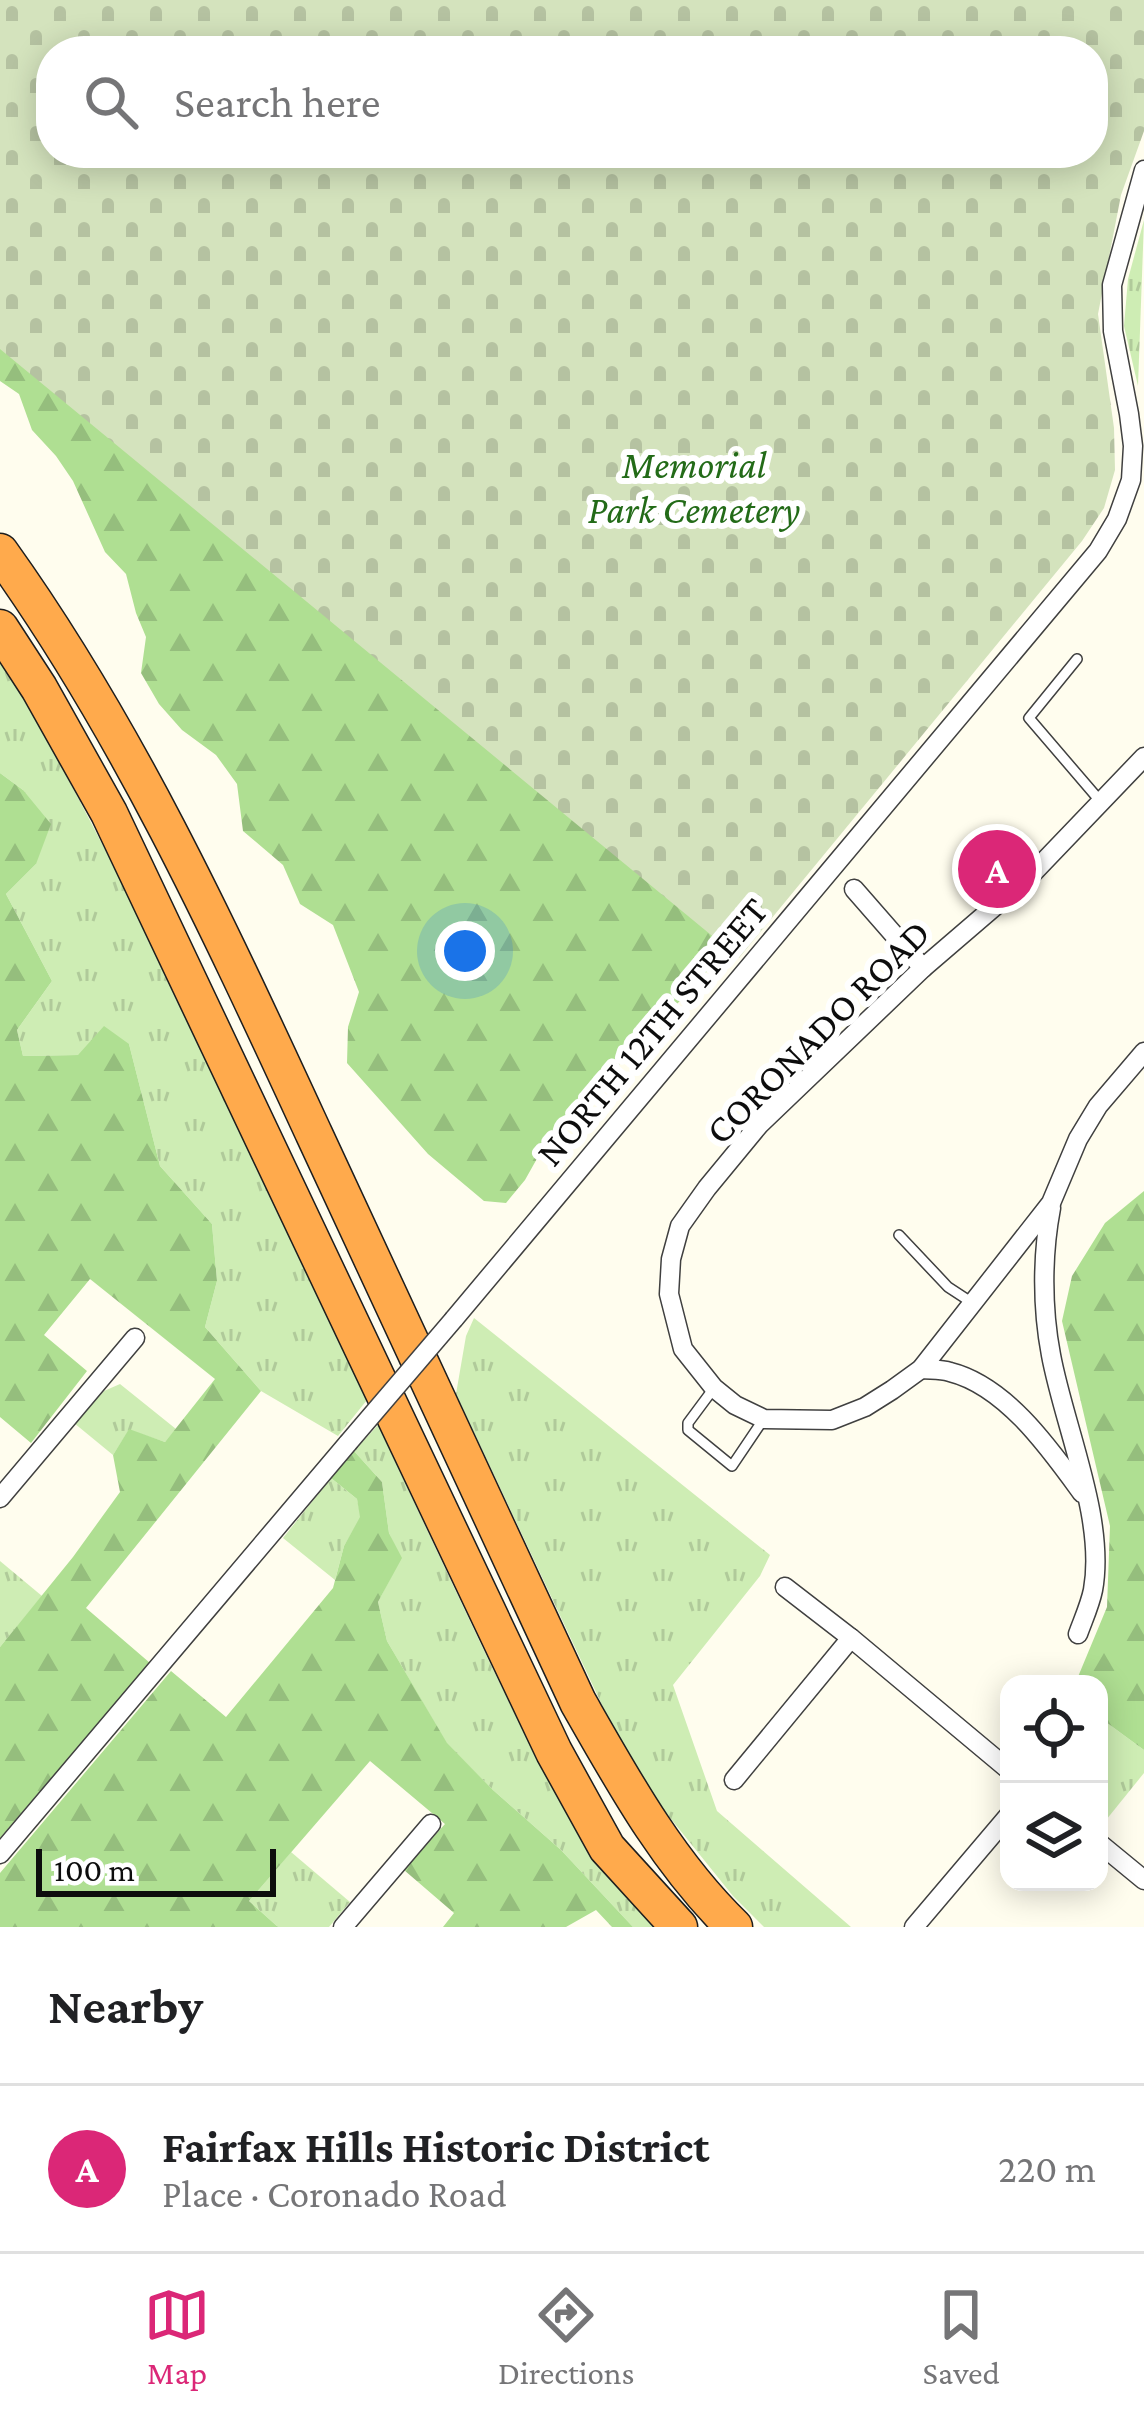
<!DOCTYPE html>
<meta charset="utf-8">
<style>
:root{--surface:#fff;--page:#f6f6f6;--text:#202124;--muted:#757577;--line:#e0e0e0;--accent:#db2777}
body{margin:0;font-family:"Crimson Pro",serif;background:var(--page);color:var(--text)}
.controls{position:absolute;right:36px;bottom:36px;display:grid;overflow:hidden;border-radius:24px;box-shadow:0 6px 30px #0003}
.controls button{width:108px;height:108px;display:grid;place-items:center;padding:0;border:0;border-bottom:3px solid var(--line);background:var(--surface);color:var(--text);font:60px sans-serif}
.scale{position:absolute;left:36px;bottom:30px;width:240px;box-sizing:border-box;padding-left:12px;border:6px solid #0d0d0d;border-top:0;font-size:33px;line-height:42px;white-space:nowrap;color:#0d0d0d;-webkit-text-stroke:9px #fff;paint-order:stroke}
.you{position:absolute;left:465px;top:951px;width:42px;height:42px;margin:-30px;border:9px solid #fff;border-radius:50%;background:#1a73e8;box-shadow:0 0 0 18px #1a73e833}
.badge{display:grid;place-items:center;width:78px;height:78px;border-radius:50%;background:var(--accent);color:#fff;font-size:39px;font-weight:700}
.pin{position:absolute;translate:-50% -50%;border:6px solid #fff;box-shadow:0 3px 12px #0006}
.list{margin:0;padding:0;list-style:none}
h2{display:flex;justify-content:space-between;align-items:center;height:156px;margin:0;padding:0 48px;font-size:51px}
h2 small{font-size:39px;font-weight:400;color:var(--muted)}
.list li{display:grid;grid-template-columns:78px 1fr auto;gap:36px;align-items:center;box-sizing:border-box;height:168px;padding:0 48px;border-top:3px solid var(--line)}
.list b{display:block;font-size:45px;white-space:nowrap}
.list p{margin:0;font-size:39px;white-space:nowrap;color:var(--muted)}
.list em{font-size:39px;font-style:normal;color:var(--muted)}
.icon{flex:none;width:66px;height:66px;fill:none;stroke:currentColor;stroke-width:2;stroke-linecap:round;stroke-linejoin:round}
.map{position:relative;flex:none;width:1144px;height:1927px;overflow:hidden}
.search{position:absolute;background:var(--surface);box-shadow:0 6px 30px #0003;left:36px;right:36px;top:36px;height:132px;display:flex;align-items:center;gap:30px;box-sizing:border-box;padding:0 42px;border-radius:48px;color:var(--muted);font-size:45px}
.sheet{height:324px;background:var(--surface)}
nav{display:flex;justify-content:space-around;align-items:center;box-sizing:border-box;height:168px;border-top:3px solid var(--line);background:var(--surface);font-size:33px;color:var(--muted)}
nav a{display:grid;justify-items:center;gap:6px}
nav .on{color:var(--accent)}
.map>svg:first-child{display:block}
.grass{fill:url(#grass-tufts)}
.forest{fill:url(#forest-firs)}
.cemetery{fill:url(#cemetery-stones);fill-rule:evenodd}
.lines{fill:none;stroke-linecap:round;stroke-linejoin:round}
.lane-casing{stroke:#404040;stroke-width:12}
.street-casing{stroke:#404040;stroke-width:21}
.highway-casing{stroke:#1e1e1e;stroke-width:39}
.lane{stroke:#fff;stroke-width:9}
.street{stroke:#fff;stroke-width:18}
.highway{stroke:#ffaa4c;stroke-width:36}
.street-bridge-casing{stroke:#404040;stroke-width:21;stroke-linecap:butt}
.street-bridge{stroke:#fff;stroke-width:18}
.labels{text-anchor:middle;stroke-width:12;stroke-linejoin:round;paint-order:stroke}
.park-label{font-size:39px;font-style:italic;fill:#236b18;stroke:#fff}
.street-label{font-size:39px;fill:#0d0d0d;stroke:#fff}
</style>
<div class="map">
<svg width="1144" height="1927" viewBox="0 0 1144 1927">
<defs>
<pattern id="grass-tufts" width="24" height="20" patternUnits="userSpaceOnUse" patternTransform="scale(3)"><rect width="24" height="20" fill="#ceedb4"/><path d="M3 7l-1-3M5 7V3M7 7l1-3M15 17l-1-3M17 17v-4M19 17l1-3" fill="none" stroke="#b0ca9a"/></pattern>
<pattern id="forest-firs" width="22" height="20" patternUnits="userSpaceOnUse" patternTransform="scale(3)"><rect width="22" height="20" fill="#afdf92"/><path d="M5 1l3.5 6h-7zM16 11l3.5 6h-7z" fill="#95be7d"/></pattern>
<pattern id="cemetery-stones" width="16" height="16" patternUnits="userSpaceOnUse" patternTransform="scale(3)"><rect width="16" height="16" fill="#d4e3bd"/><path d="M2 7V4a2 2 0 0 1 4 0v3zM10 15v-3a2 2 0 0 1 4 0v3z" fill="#b5c2a1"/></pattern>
</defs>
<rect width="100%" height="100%" fill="#fffdee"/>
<g class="grass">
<polygon points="1144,220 1138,386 1124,326 1128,279"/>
<path d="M0,657C139,895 248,1151 367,1400L338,1436L261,1391L205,1327L217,1281L212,1224L160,1166L129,1044L78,1055L23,1056L17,1030L52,981L6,894L36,864L23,790L0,773Z"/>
<polygon points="474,1318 770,1555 760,1576 673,1685 717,1811 851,1927 764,1927 733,1896 634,1773 456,1394 466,1336"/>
<polygon points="120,1384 176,1429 165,1442 129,1430 113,1455 74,1423 104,1391"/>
<path d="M378,1425C411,1496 445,1568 479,1640C527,1741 577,1844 655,1927H633L561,1850L493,1790L447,1744L387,1641L378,1602L401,1558L389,1533L382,1482L354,1451Z"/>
<polygon points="331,1478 357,1499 361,1517 344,1546 335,1580 283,1538"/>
<polygon points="0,1561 42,1596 0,1647"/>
<polygon points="1099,1717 1144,1750 1144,1773 1102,1825 1099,1823"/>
<polygon points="291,1852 350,1902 329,1927 278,1927 249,1901"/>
</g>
<g class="forest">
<polygon points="0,56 51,153 791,873 698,982 548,1139 525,1180 506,1203 484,1201 428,1154 347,1063 348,1027 359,992 333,925 300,904 283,865 243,831 237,784 216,755 182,730 159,704 141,673 146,637 136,613 126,574 105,552 73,481 56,456 32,430 19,394 0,381"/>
<polygon points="0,773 23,790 51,824 36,864 6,894 52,981 17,1030 23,1056 78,1055 104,1026 129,1044 160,1166 212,1224 217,1281 205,1327 261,1391 86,1608 150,1663 0,1838 0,1647 73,1557 120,1492 113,1455 129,1429 165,1442 215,1379 90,1279 44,1335 87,1371 31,1443 0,1417"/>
<polygon points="1144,1191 1144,1750 1099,1717 1099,1684 1075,1684 1107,1607 1110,1526 1062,1321 1072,1276 1105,1223"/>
<polygon points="354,1451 382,1482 389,1533 402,1558 378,1602 387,1641 447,1743 493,1790 561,1850 633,1927 612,1927 596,1910 566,1927 443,1927 454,1913 404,1870 445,1824 370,1761 249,1901 278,1927 0,1927 0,1873 171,1671 226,1717 333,1588 344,1546 360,1517 357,1499 331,1478"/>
</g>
<path class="cemetery" d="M0,0H1144V131L1121,195L1098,314L1114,428L1115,470L1104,508L1082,541L739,958L0,349ZM51,51H1093V153H51Z"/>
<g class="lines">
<g class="lane-casing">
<g id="lane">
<polyline points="1077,659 1029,718 1101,802"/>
<polyline points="899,1235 948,1287 974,1304"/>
<polyline points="714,1388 688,1423 688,1430 732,1466 763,1420"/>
</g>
</g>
<g class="street-casing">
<g id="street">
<polyline points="1144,757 1030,876 923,968 759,1125 707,1188 680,1226 671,1259 669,1294 683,1349 714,1388 735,1405 764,1419 832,1420 865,1407 892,1390 921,1369 1051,1203 1078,1139 1098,1106 1144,1052"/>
<polyline points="854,889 923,968"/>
<path d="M1051,1208C1042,1255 1042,1308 1051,1355C1064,1426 1106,1519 1093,1590C1090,1605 1083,1620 1078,1634"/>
<polyline points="454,1319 1098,551 1117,519 1131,480 1133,446 1129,414 1113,331 1112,285 1144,170"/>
<path d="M921,1369C930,1370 941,1369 950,1372C1006,1386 1050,1449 1082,1493"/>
<polyline points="0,1498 135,1338"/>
<polyline points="785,1587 851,1638 1009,1770"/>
<polyline points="734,1780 851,1638"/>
<polyline points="1099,1843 1144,1880"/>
<polyline points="0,1854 348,1443"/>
<polyline points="343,1927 431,1824"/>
<polyline points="914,1927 1009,1815"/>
</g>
</g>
<g class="highway-casing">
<g id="highway">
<path d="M0,552C129,732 221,933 314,1134C402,1323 490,1512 578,1702C623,1781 668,1863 734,1927"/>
<polyline points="0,628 39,688 109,813 554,1752 607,1848 679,1927"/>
</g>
</g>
<use href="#lane" class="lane"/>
<use href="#street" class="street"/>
<use href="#highway" class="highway"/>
<g class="street-bridge-casing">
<polyline id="street-bridge" points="348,1443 454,1319"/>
</g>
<use href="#street-bridge" class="street-bridge"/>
</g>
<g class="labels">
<g class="park-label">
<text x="694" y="478">Memorial<tspan x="694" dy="45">Park Cemetery</tspan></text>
</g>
<g class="street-label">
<text transform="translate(651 1031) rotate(-50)" y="14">NORTH 12TH STREET</text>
<text transform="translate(817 1031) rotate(-45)" y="14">CORONADO ROAD</text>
</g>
</g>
</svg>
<div class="controls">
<button><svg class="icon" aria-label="locate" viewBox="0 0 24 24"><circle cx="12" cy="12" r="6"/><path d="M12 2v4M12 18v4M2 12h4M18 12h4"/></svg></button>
<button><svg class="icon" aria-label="layers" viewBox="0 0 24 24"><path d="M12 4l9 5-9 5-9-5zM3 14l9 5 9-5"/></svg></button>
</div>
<div class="scale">100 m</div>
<div class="you"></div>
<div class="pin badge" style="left:997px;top:869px">A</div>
<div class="search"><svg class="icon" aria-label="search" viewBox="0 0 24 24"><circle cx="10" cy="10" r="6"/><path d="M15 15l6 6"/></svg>Search here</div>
</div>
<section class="sheet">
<h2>Nearby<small></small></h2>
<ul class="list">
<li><span class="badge">A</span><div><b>Fairfax Hills Historic District</b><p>Place · Coronado Road</p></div><em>220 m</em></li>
</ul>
</section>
<nav>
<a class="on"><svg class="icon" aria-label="map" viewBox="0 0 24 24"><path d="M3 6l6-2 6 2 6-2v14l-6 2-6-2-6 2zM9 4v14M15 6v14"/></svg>Map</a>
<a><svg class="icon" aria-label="directions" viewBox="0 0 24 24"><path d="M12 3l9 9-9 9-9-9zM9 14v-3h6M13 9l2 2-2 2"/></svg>Directions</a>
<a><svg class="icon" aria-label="saved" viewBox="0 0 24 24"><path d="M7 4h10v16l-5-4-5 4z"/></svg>Saved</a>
</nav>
